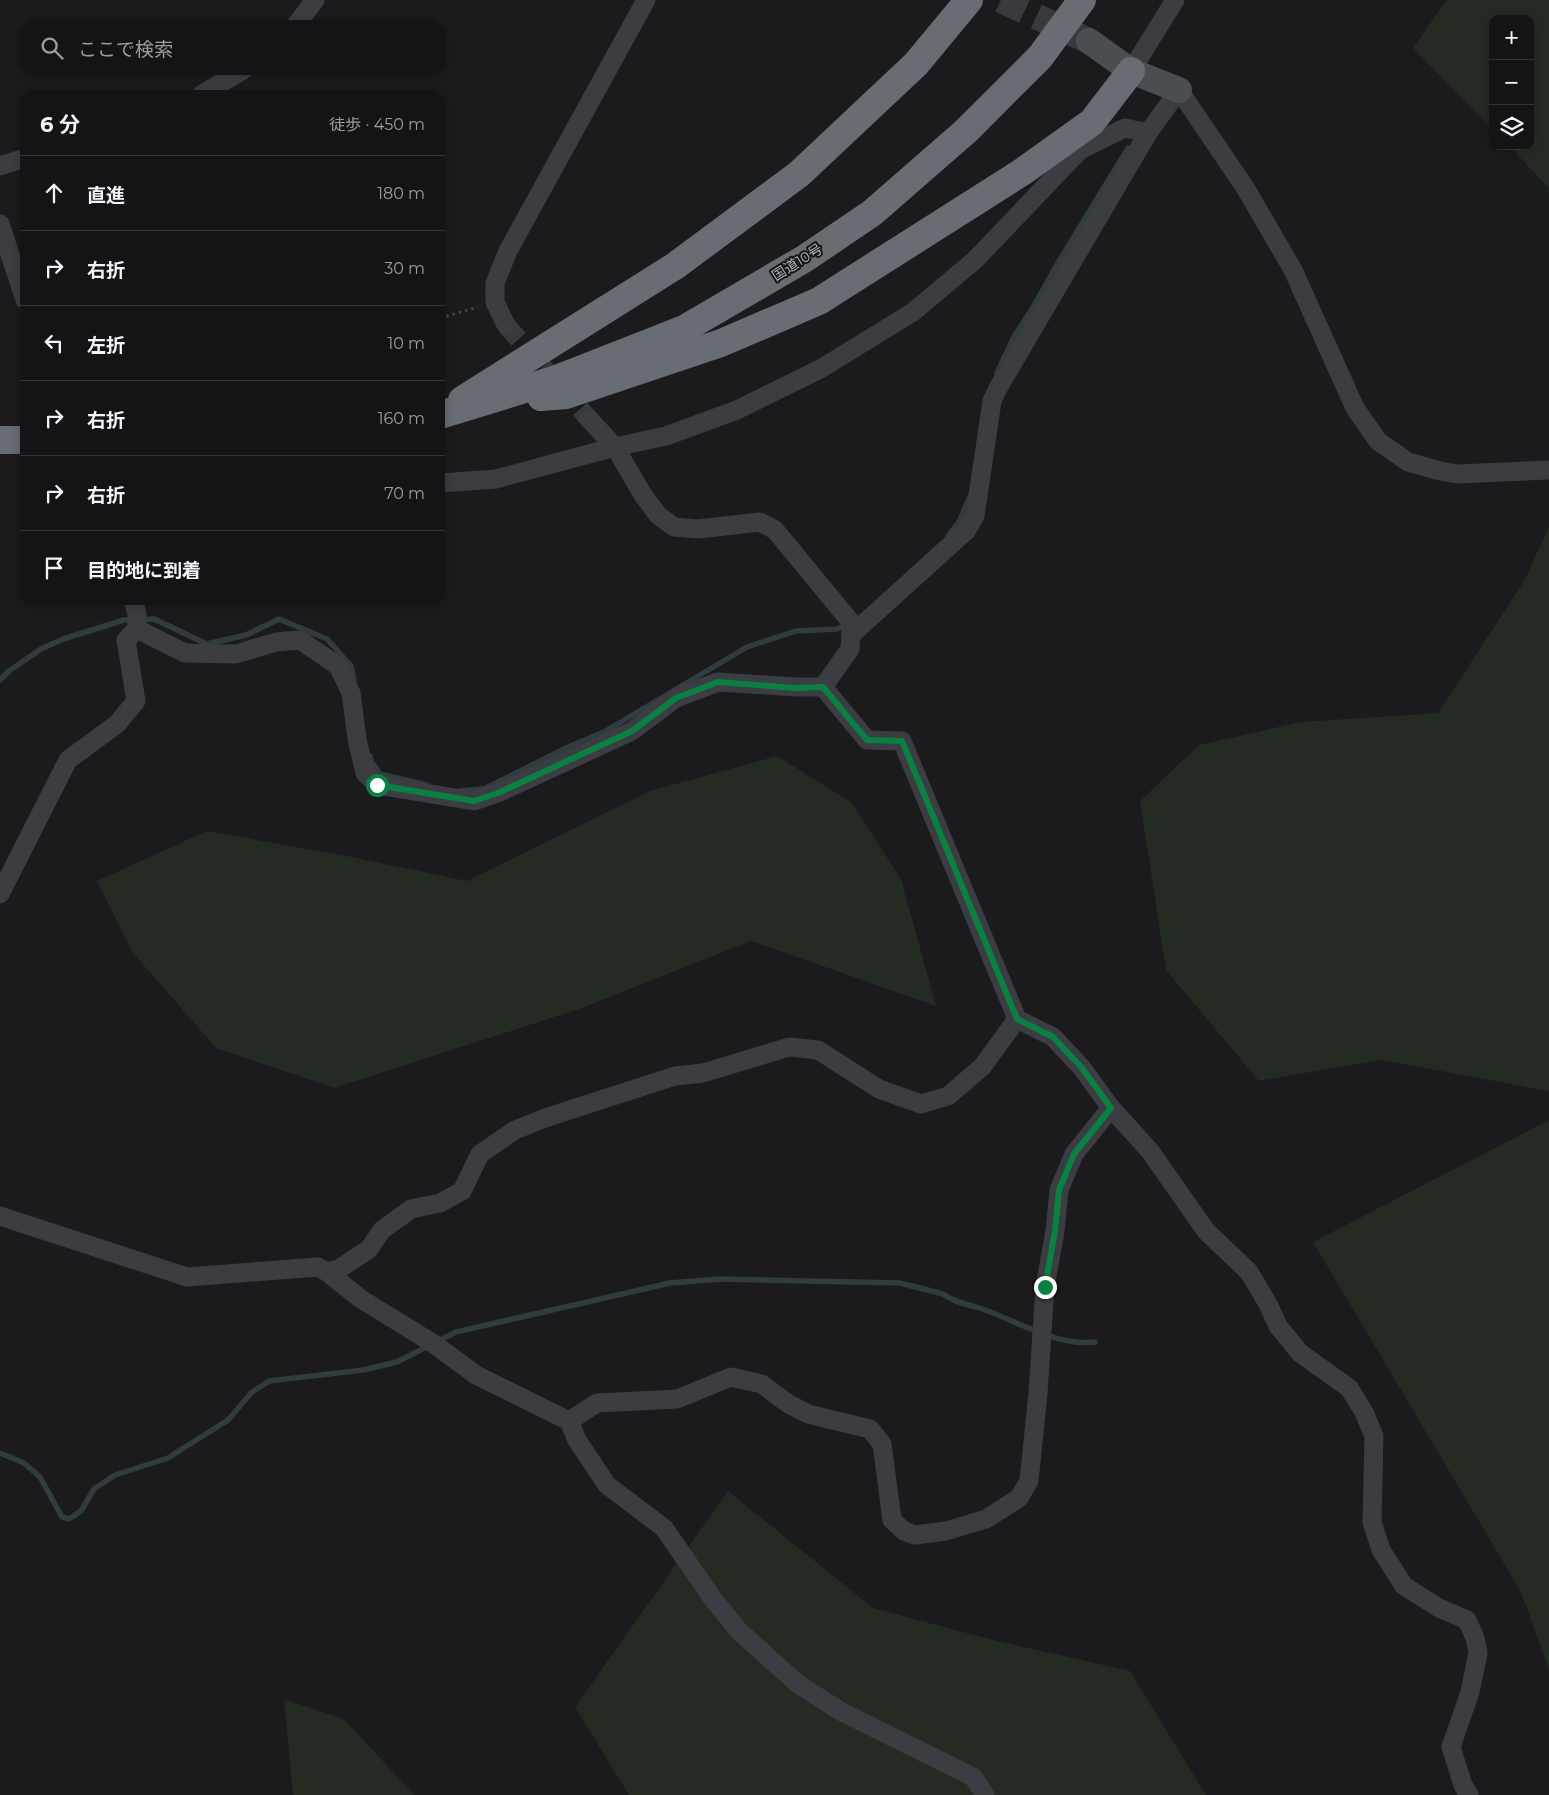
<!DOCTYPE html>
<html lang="ja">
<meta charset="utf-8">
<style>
:root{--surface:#141416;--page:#1d1d1f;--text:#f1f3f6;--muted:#9d9ea1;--line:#333335}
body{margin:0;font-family:Montserrat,"Noto Sans JP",sans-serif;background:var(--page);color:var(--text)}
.controls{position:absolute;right:15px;top:15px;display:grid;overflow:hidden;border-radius:10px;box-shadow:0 2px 12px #0003}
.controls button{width:45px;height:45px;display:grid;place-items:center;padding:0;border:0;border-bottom:1px solid var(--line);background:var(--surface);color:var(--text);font:25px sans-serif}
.stop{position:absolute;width:15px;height:15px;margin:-11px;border:4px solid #0b8043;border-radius:50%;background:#fff}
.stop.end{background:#0b8043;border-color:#fff;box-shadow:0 1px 5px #0008}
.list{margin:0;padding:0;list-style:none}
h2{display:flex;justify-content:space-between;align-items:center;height:65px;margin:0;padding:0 20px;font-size:21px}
h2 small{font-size:16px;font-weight:400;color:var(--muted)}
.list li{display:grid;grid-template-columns:32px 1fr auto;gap:15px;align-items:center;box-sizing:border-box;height:75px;padding:0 20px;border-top:1px solid var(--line)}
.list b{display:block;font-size:19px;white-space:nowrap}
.list em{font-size:16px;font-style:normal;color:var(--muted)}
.icon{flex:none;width:28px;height:28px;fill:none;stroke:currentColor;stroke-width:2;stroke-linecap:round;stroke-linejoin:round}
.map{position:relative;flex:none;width:1549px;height:1795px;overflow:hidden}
.search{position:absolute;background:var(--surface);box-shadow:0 2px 12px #0003;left:20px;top:20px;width:425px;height:55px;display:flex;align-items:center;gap:12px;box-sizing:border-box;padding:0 18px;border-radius:15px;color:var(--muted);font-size:19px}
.panel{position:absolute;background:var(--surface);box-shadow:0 2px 12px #0003;left:20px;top:90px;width:425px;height:515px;border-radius:15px}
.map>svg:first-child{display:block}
.green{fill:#232b23}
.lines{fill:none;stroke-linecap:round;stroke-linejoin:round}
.stream{stroke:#313c41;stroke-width:5.5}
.street-tunnel{stroke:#383a3d;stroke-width:19;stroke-dasharray:19 9;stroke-linecap:butt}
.secondary-tunnel{stroke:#383a3d;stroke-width:26;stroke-dasharray:26 13;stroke-linecap:butt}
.path{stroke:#424549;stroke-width:3;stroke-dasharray:2.5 4;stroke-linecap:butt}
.street{stroke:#3c3d42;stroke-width:19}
.secondary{stroke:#4a4d52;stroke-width:26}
.highway{stroke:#686c73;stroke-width:28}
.route{stroke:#0b8043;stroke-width:6}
.labels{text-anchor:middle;stroke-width:4;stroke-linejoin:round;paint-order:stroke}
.street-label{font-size:14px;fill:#aeb4bc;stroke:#161618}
</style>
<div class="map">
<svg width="1549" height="1795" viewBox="0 0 1549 1795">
<rect width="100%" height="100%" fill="#1b1b1d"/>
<g class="green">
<polygon points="1449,0 1549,0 1549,188 1509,146 1530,146 1530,19 1493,19 1493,130 1413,48 1445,2"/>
<polygon points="1549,527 1549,1091 1381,1060 1259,1081 1166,970 1140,801 1199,745 1301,722 1438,713 1524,581"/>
<polygon points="777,756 851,802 901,879 936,1006 751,941 579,1009 334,1088 216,1048 132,952 97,881 207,831 352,857 467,881 650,791"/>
<polygon points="1549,1120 1549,1670 1521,1592 1313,1242"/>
<polygon points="728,1491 873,1608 993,1640 1130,1671 1206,1795 629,1795 575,1707"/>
<polygon points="284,1699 344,1719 414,1795 293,1795"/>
</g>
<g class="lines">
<g class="stream">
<polyline points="997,373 1015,335 1032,309 1058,263 1128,148"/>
<polyline points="948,536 959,522 970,496"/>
<polyline points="0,680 9,671 41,649 63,639 124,620 154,619 207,644 246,635 279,619 327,639 351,666 354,681"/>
<polyline points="370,756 371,761 380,774 427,785"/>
<polyline points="460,791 484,789 568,747 604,732 747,647 796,631 837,629 848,624"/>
<path d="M0,1453L24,1463L40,1477L62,1517L69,1519L81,1511L94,1489L115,1475L168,1458L228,1420L252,1392L269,1381L363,1370L397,1362L456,1332L670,1283L720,1279L900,1283L943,1294C954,1303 972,1305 985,1310C1021,1323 1056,1346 1095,1342"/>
</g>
<polyline class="street-tunnel" points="506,325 589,419"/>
<polyline class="secondary-tunnel" points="1001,0 1089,41"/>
<polyline class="path" points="440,318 478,307"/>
<g class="street">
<polyline points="296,25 315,0"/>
<polyline points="1131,71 1175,0"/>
<polyline points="201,95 243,70"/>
<polyline points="0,166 25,158"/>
<polyline points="0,224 25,300"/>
<polyline points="506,325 495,302 495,283 508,251 646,0"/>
<polyline points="589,419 615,447 643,495 658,515 674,527 698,529 760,522 775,530 850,621 851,635 850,649 823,687"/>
<polyline points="440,483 496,479 615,447 666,436 737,410 822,368 913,312 975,260 1080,150 1125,128 1148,133"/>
<polyline points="137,629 185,653 236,654 276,642 300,640 338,666 351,693 357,739 365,773 377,785 474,801 498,793 632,731 676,698 718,682 796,687 823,687"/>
<polyline points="851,635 966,531 975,516 992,401 998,388 1148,133 1179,90 1246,189 1293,270 1355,408 1378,441 1408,462 1440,471 1458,474 1549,470"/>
<polyline points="823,687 867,740 902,741 1017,1019 1053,1037 1082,1068 1111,1108 1150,1151 1206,1231 1249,1272 1268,1304 1278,1326 1300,1353 1349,1388 1364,1412 1374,1436 1372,1522 1381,1550 1404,1586 1439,1608 1467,1620 1475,1638 1478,1653 1470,1692 1451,1747 1463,1785 1469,1795"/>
<polyline points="0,894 68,760 117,724 136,701 126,640 137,629 137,614 133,600"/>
<polyline points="0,1216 187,1277 318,1267 327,1272 361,1299 434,1344 476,1375 569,1421 577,1440 607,1485 664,1528 713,1599 739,1631 798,1684 840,1711 973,1777 985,1795"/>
<polyline points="327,1272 339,1269 369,1249 382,1230 411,1209 440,1203 462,1191 480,1154 515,1130 548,1117 675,1076 703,1073 789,1047 818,1050 879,1089 921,1104 948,1096 982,1067 1017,1019"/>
<polyline points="569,1421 597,1403 677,1399 731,1377 762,1384 787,1403 808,1414 870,1429 882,1444 892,1520 904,1531 915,1535 946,1531 986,1519 1019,1498 1029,1481 1038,1393 1045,1287 1055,1231 1059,1190 1074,1154 1111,1108"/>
</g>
<polyline class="secondary" points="1089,41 1131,71 1179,90"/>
<g class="highway">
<polyline points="541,397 566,395 721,343 819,301 1022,172 1092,122 1131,71"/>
<polyline points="462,400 675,266 799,174 916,64 969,0"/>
<polyline points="440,415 554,380 684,329 804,259 872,213 966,131 1040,57 1082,0"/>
<polyline points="0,440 25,440"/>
</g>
</g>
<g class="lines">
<polyline class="route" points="377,785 474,801 498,793 632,731 676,698 718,682 796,688 823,687 867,740 902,741 1017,1019 1053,1037 1082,1068 1111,1108 1074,1154 1059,1190 1055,1231 1045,1287"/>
</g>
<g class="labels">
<g class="street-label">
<text transform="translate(797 262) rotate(-32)" y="5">国道10号</text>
</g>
</g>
</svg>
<div class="controls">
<button>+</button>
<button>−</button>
<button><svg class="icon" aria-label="layers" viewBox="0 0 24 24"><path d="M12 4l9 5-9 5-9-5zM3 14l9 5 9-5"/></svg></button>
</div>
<div class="stop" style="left:377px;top:785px"></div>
<div class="stop end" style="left:1045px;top:1287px"></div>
<div class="search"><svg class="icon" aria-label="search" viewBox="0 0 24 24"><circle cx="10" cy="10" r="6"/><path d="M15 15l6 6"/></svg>ここで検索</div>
<section class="panel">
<h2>6 分<small>徒歩 · 450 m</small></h2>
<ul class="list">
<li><svg class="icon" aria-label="ahead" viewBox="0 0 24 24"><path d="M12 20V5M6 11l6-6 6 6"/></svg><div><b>直進</b></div><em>180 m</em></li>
<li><svg class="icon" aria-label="right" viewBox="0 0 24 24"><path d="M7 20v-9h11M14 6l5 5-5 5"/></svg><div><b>右折</b></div><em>30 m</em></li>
<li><svg class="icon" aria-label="left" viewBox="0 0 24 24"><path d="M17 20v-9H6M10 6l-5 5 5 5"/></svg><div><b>左折</b></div><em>10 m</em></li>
<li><svg class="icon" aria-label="right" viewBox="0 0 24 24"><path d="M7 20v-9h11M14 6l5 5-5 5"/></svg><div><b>右折</b></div><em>160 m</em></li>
<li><svg class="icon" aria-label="right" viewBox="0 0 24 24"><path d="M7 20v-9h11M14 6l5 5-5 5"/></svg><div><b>右折</b></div><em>70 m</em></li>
<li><svg class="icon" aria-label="arrive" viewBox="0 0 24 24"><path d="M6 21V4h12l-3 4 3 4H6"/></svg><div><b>目的地に到着</b></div></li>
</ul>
</section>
</div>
